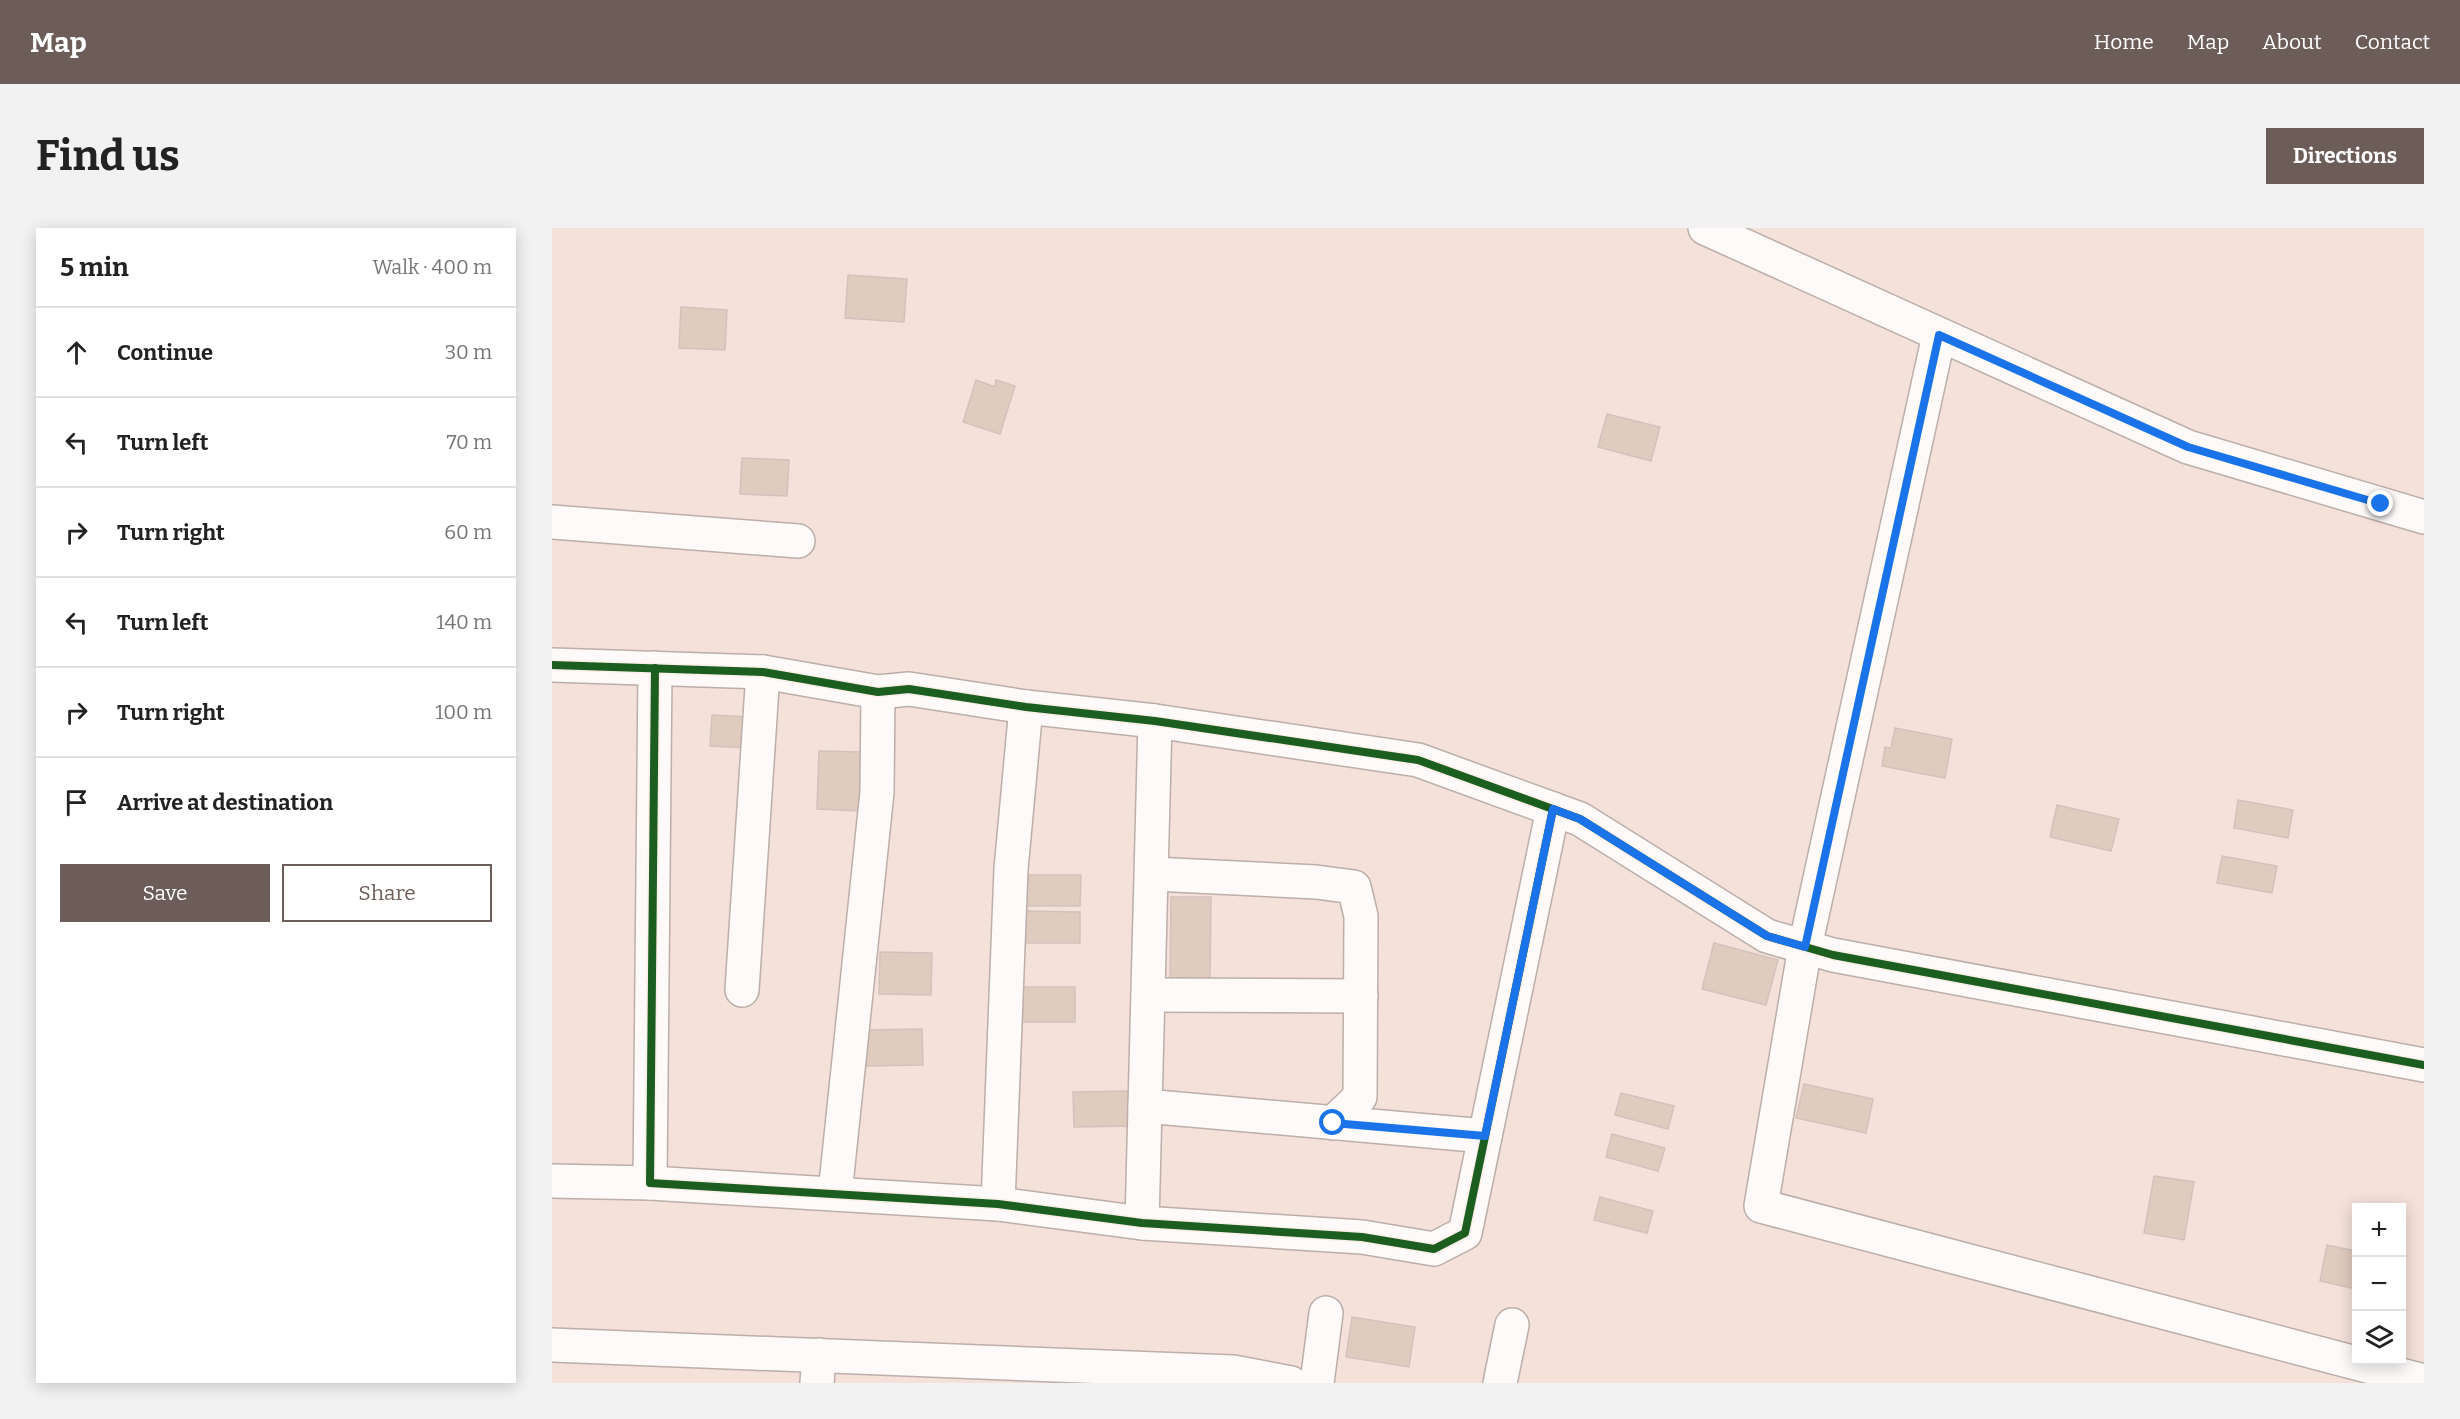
<!DOCTYPE html>
<meta charset="utf-8">
<style>
:root{--surface:#fff;--page:#f2f2f2;--text:#222;--muted:#767676;--line:#e0e0e0;--accent:#6c5d58}
body{margin:0;font-family:Bitter,serif;background:var(--page);color:var(--text)}
.controls{position:absolute;right:18px;bottom:18px;display:grid;overflow:hidden;border-radius:0px;box-shadow:0 3px 15px #0003}
.controls button{width:54px;height:54px;display:grid;place-items:center;padding:0;border:0;border-bottom:2px solid var(--line);background:var(--surface);color:var(--text);font:30px sans-serif}
.stop{position:absolute;width:18px;height:18px;margin:-14px;border:4px solid #1a73e8;border-radius:50%;background:#fff}
.stop.end{background:#1a73e8;border-color:#fff;box-shadow:0 2px 6px #0008}
.list{margin:0;padding:0;list-style:none}
h2{display:flex;justify-content:space-between;align-items:center;height:78px;margin:0;padding:0 24px;font-size:26px}
h2 small{font-size:20px;font-weight:400;color:var(--muted)}
.list li{display:grid;grid-template-columns:39px 1fr auto;gap:18px;align-items:center;box-sizing:border-box;height:90px;padding:0 24px;border-top:2px solid var(--line)}
.list b{display:block;font-size:22px;white-space:nowrap}
.list em{font-size:20px;font-style:normal;color:var(--muted)}
.actions{display:flex;gap:12px;padding:18px 24px}
.actions a{flex:1;padding:14px 0;border:2px solid var(--accent);border-radius:0px;text-align:center;font-size:21px;color:var(--accent)}
.actions .main{background:var(--accent);color:#fff}
.icon{flex:none;width:33px;height:33px;fill:none;stroke:currentColor;stroke-width:2;stroke-linecap:round;stroke-linejoin:round}
.map{position:relative;flex:none;width:1872px;height:1155px;overflow:hidden;border-radius:0px}
header{display:flex;align-items:center;gap:36px;box-sizing:border-box;height:84px;padding:0 30px;background:var(--accent);color:#fff}
header strong{font-size:28px}
nav{display:flex;gap:33px;margin-inline-start:auto;font-size:21px}
.intro{display:flex;align-items:center;justify-content:space-between;box-sizing:border-box;height:144px;padding:0 36px}
h1{margin:0;font-size:42px}
.button{padding:15px 27px;border-radius:0px;background:var(--accent);color:#fff;font-size:21px;font-weight:700}
main{display:flex;gap:36px;padding:0 36px}
aside{flex:1;background:var(--surface);border-radius:0px;box-shadow:0 3px 15px #0003}
.map>svg:first-child{display:block}
.building{fill:#e0cbbf;stroke:#d1c3bc;stroke-width:1.5}
.lines{fill:none;stroke-linecap:round;stroke-linejoin:round}
.minor-casing{stroke:#bcaea9;stroke-width:36}
.minor{stroke:#fdfaf9;stroke-width:33}
.cycleway-casing{stroke:#fcefe9;stroke-width:11}
.cycleway{stroke:#1b5e20;stroke-width:8}
.route{stroke:#1a73e8;stroke-width:8}
</style>
<header>
<strong>Map</strong>
<nav><a>Home</a><a>Map</a><a>About</a><a>Contact</a></nav>
</header>
<div class="intro"><h1>Find us</h1><a class="button">Directions</a></div>
<main>
<aside>
<h2>5 min<small>Walk · 400 m</small></h2>
<ul class="list">
<li><svg class="icon" aria-label="ahead" viewBox="0 0 24 24"><path d="M12 20V5M6 11l6-6 6 6"/></svg><div><b>Continue</b></div><em>30 m</em></li>
<li><svg class="icon" aria-label="left" viewBox="0 0 24 24"><path d="M17 20v-9H6M10 6l-5 5 5 5"/></svg><div><b>Turn left</b></div><em>70 m</em></li>
<li><svg class="icon" aria-label="right" viewBox="0 0 24 24"><path d="M7 20v-9h11M14 6l5 5-5 5"/></svg><div><b>Turn right</b></div><em>60 m</em></li>
<li><svg class="icon" aria-label="left" viewBox="0 0 24 24"><path d="M17 20v-9H6M10 6l-5 5 5 5"/></svg><div><b>Turn left</b></div><em>140 m</em></li>
<li><svg class="icon" aria-label="right" viewBox="0 0 24 24"><path d="M7 20v-9h11M14 6l5 5-5 5"/></svg><div><b>Turn right</b></div><em>100 m</em></li>
<li><svg class="icon" aria-label="arrive" viewBox="0 0 24 24"><path d="M6 21V4h12l-3 4 3 4H6"/></svg><div><b>Arrive at destination</b></div></li>
</ul>
<div class="actions"><a class="main">Save</a><a>Share</a></div>
</aside>
<div class="map">
<svg width="1872" height="1155" viewBox="0 0 1872 1155">
<rect width="100%" height="100%" fill="#f4e1da"/>
<g class="building">
<polygon points="296,47 355,51 352,94 293,90"/>
<polygon points="129,79 175,82 173,122 127,120"/>
<polygon points="424,152 443,159 444,152 463,158 448,206 411,194"/>
<polygon points="1055,186 1108,199 1099,233 1046,219"/>
<polygon points="190,230 237,232 235,268 188,266"/>
<polygon points="160,487 199,489 197,520 158,518"/>
<polygon points="1343,500 1400,511 1393,550 1330,538 1333,519 1339,520"/>
<polygon points="267,523 310,524 307,583 265,581"/>
<polygon points="1686,572 1741,582 1736,610 1682,600"/>
<polygon points="1505,577 1567,591 1559,623 1498,609"/>
<polygon points="1670,628 1725,638 1720,665 1665,655"/>
<polygon points="472,647 529,647 528,678 472,678"/>
<polygon points="619,669 659,669 658,751 618,751"/>
<polygon points="472,683 528,684 528,715 472,715"/>
<polygon points="1162,715 1226,732 1214,777 1150,761"/>
<polygon points="328,724 380,725 379,767 327,766"/>
<rect x="466" y="759" width="57" height="35"/>
<polygon points="370,801 371,837 314,838 313,802"/>
<polygon points="1252,856 1321,871 1314,905 1244,890"/>
<polygon points="578,863 579,898 522,899 521,864"/>
<polygon points="1069,865 1122,878 1116,901 1063,887"/>
<polygon points="1060,906 1113,920 1106,943 1054,929"/>
<polygon points="1602,948 1642,954 1632,1012 1592,1005"/>
<polygon points="1048,969 1101,983 1095,1005 1042,992"/>
<polygon points="1775,1017 1804,1023 1804,1061 1768,1053"/>
<polygon points="800,1089 863,1099 857,1139 794,1129"/>
</g>
<g class="lines">
<g class="minor-casing">
<g id="minor">
<polyline points="1153,0 1636,219 1872,289"/>
<polyline points="1387,107 1253,719 1209,978 1872,1153"/>
<polyline points="0,294 246,313"/>
<polyline points="0,437 211,444 326,464 357,461 474,479 603,493 866,532 1028,591 1215,708 1281,727 1872,837"/>
<polyline points="103,440 98,955 446,976 590,995 810,1009 882,1021 913,1005 1001,581"/>
<polyline points="601,646 764,654 802,659 809,688 808,869 781,895"/>
<polyline points="190,762 211,444"/>
<polyline points="596,767 809,768"/>
<polyline points="593,878 933,908"/>
<polyline points="0,953 98,955"/>
<polyline points="283,966 325,564 326,464"/>
<polyline points="446,976 459,641 474,479"/>
<polyline points="590,995 603,493"/>
<polyline points="0,1117 681,1144 739,1155"/>
<polyline points="265,1155 267,1127"/>
<polyline points="765,1155 774,1085"/>
<polyline points="948,1155 960,1097"/>
</g>
</g>
<use href="#minor" class="minor"/>
<g class="cycleway-casing">
<g id="cycleway">
<polyline points="0,437 211,444 326,464 357,461 474,479 603,493 866,532 1028,591 1215,708 1281,727 1872,837"/>
<polyline points="103,440 98,955 446,976 590,995 810,1009 882,1021 913,1005 1001,581"/>
</g>
</g>
<use href="#cycleway" class="cycleway"/>
</g>
<g class="lines">
<polyline class="route" points="781,895 933,908 1001,581 1028,591 1215,708 1253,719 1387,107 1636,219 1829,276"/>
</g>
</svg>
<div class="controls">
<button>+</button>
<button>−</button>
<button><svg class="icon" aria-label="layers" viewBox="0 0 24 24"><path d="M12 4l9 5-9 5-9-5zM3 14l9 5 9-5"/></svg></button>
</div>
<div class="stop" style="left:781px;top:895px"></div>
<div class="stop end" style="left:1829px;top:276px"></div>
</div>
</main>
